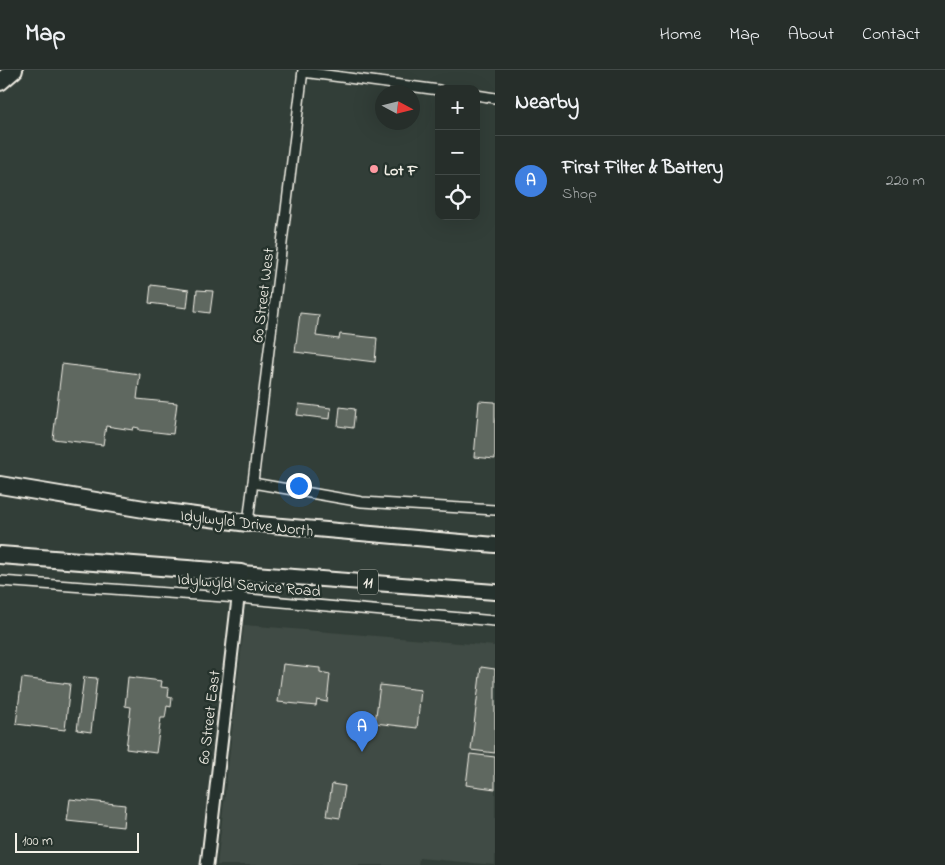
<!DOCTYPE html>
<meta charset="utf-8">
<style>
:root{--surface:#262e2a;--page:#323a36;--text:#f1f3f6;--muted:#a4a8a8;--line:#424a47;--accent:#ff9aa2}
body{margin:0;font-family:"Indie Flower",sans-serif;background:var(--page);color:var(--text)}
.controls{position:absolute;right:15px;top:15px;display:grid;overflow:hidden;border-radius:10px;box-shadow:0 5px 20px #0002}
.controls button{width:45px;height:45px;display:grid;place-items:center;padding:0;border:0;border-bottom:1px solid var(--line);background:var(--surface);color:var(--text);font:25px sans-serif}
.compass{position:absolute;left:375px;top:15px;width:45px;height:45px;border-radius:50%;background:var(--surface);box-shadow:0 5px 20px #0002;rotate:97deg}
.scale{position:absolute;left:15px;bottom:12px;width:124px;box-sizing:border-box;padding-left:5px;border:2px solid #f4f1e8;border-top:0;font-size:14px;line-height:18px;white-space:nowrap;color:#f4f1e8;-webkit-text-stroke:4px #26332d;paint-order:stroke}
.you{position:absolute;left:298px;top:415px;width:18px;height:18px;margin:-12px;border:4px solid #fff;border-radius:50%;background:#1a73e8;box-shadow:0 0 0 8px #1a73e833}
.badge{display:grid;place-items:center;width:32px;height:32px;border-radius:50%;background:var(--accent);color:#fff;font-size:16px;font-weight:700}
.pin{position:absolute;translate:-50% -41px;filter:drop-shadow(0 1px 2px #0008)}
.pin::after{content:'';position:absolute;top:26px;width:18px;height:15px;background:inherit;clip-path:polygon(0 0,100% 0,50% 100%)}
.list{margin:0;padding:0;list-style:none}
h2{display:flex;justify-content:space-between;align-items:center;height:65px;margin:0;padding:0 20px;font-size:21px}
h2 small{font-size:16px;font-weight:400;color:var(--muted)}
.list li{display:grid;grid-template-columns:32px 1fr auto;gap:15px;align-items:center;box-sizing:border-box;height:90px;padding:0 20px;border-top:1px solid var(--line)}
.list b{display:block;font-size:19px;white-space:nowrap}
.list p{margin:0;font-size:16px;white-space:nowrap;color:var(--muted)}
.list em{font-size:16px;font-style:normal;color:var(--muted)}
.icon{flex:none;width:28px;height:28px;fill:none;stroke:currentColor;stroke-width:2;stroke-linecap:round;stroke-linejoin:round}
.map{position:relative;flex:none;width:495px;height:795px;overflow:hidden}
header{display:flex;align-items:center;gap:30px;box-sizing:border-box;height:70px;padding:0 25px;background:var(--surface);border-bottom:1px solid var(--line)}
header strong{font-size:24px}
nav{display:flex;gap:28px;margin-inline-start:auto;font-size:18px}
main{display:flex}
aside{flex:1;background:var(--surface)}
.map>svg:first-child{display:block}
.built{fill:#404b44}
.building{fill:#5f6861;stroke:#f4f1e8}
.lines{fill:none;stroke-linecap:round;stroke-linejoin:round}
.minor-casing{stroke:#f4f1e8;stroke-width:12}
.tertiary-casing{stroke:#f4f1e8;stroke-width:15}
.trunk-casing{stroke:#f4f1e8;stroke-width:18}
.motorway-casing{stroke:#f4f1e8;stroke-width:20}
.minor{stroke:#26332d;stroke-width:9}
.tertiary{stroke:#26332d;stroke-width:11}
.trunk{stroke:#26332d;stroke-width:14}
.motorway{stroke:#26332d;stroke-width:16}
.poi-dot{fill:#ff9aa2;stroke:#26332d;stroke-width:2}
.labels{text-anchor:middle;stroke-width:5;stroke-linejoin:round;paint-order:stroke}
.shield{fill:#26332d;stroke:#b6b8b0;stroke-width:1}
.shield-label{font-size:15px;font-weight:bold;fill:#f4f1e8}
.poi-label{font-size:16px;font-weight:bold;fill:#f4f1e8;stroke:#26332d;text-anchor:start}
.street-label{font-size:16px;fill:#f4f1e8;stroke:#26332d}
</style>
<header>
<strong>Map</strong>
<nav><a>Home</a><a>Map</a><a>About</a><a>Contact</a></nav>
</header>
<main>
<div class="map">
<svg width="495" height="795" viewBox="0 0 495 795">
<rect width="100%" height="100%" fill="#323e38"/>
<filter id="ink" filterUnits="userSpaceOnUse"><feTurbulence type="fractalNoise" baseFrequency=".02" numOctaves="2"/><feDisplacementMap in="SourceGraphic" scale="10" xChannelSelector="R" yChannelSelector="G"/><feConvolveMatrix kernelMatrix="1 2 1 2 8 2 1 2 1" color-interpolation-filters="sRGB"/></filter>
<g filter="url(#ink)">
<polygon class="built" points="244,555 495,576 495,795 419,788 418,795 217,795"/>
<g class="building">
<polygon points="151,215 189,220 187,238 149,233"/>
<polygon points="197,220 213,221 210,243 195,241"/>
<polygon points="300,243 319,245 316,266 339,269 340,264 377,268 375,292 295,282"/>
<polygon points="62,294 140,304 137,329 177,333 173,364 139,360 139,358 134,357 133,360 106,356 103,375 53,369"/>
<polygon points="479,331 495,332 495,389 474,387"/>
<polygon points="299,334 331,338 330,349 297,345"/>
<polygon points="340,337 355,339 353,358 338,356"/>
<polygon points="283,594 320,598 320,602 330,604 327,632 317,630 316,636 278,632"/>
<polygon points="481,597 495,599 495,683 471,680"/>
<polygon points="84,607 97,608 91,662 77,660"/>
<polygon points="128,607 162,611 161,617 169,618 168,627 172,628 171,637 167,636 165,648 161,648 156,683 126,679 131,637 125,636"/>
<polygon points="22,608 70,614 65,660 16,654"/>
<polygon points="380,615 421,620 417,658 375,653"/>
<polygon points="470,684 495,687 495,719 466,715"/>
<polygon points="332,714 345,716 340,748 327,746"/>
<polygon points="70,729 125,735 123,757 67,751"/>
</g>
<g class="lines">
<g class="minor-casing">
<g id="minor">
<polyline points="303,2 439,20"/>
<polyline points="476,25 495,28"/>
<polyline points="253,413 362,432 495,440"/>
<polyline points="248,453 303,0"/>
<polyline points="0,511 238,528 495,551"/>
</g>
</g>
<g class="tertiary-casing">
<polyline id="tertiary" points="207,795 241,503"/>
</g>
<g class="trunk-casing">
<g id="trunk">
<polyline points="248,453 495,475"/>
<polyline points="241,503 495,522"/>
</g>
</g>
<g class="motorway-casing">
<g id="motorway">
<polyline points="0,12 14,0"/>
<polyline points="0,415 150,440 248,453"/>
<polyline points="0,485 241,503"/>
</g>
</g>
<use href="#minor" class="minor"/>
<use href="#tertiary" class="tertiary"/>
<use href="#trunk" class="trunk"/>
<use href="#motorway" class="motorway"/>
</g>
</g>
<circle class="poi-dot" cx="374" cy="99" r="5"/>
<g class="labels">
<rect class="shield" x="358" y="499.5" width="20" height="25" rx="4"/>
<g class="shield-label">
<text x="368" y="517">11</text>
</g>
<g class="poi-label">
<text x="384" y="105">Lot F</text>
</g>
<g class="street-label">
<text transform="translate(262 225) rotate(-83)" y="6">60 Street West</text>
<text transform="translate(247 452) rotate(7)" y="6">Idylwyld Drive North</text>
<text transform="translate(249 514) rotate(5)" y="6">Idylwyld Service Road</text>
<text transform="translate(208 647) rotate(-83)" y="6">60 Street East</text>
</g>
</g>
</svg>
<div class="controls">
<button>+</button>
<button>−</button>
<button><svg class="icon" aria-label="locate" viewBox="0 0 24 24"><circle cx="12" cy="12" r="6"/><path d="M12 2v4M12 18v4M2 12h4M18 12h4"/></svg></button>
</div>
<svg class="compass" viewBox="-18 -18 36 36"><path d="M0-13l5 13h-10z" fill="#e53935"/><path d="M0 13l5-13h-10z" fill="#a4a8a8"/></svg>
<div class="scale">100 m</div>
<div class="you"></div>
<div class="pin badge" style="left:362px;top:682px;background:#3f7fe0">A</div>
</div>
<aside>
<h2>Nearby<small></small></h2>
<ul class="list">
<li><span class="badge" style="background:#3f7fe0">A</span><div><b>First Filter &amp; Battery</b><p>Shop</p></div><em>220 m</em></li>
</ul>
</aside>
</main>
